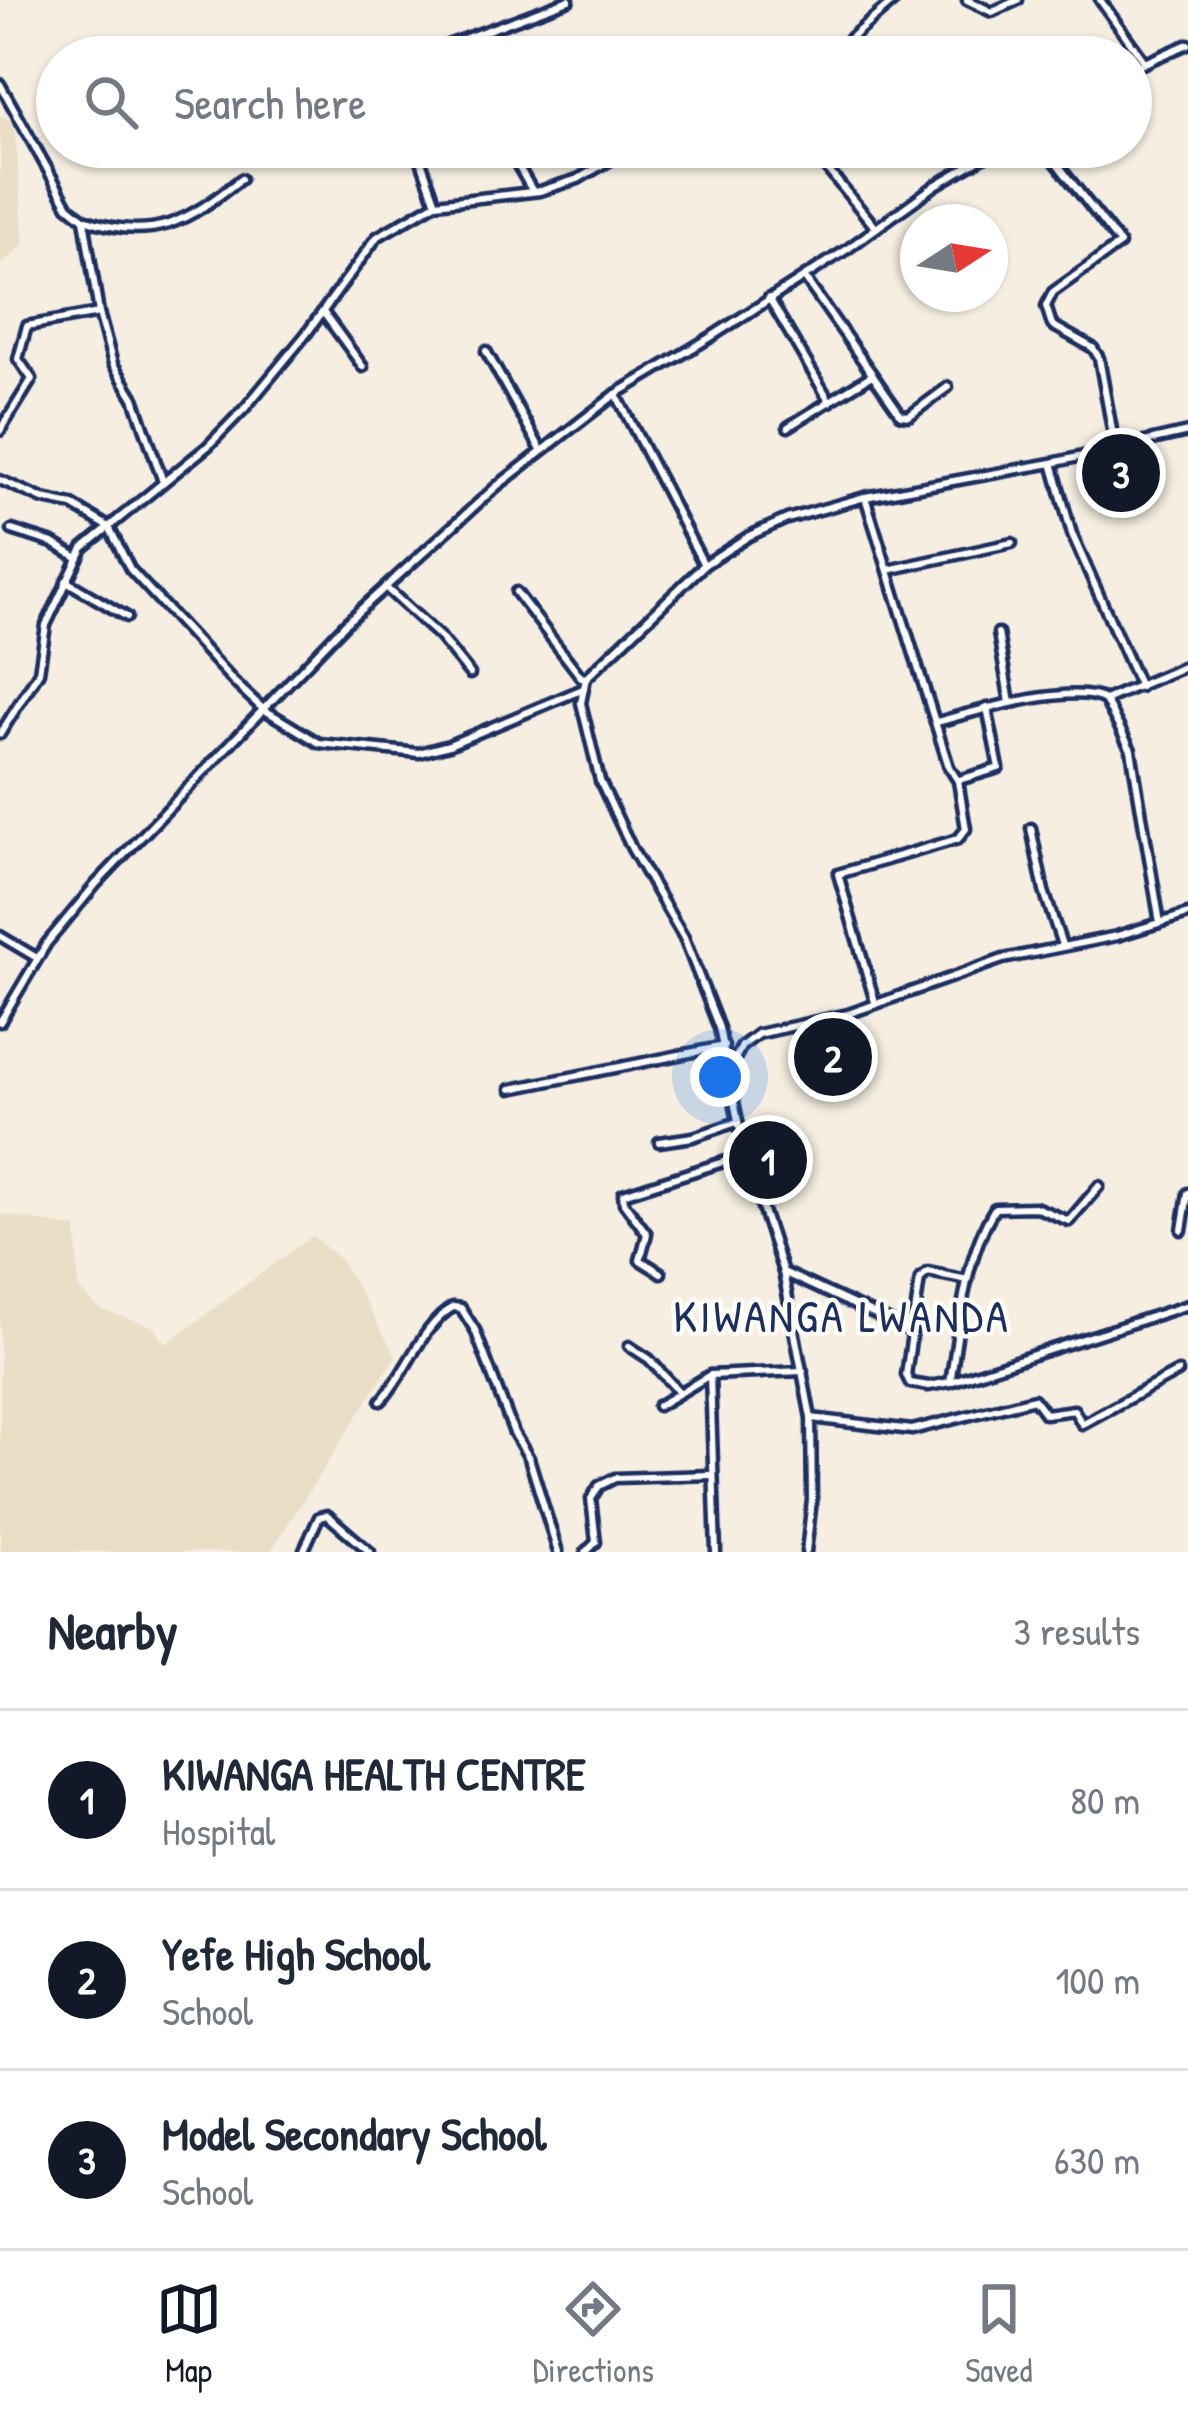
<!DOCTYPE html>
<style>
:root{--surface:#fff;--page:#f2f2f3;--text:#1f2937;--muted:#747a83;--line:#e0e1e3;--accent:#111827}
body{margin:0;font-family:"Patrick Hand",sans-serif;background:var(--page);color:var(--text)}
.compass{position:absolute;left:900px;top:204px;width:108px;height:108px;border-radius:50%;background:var(--surface);box-shadow:0 3px 9px #0004;rotate:78deg}
.you{position:absolute;left:720px;top:1077px;width:42px;height:42px;margin:-30px;border:9px solid #fff;border-radius:50%;background:#1a73e8;box-shadow:0 0 0 18px #1a73e833}
.badge{display:grid;place-items:center;width:78px;height:78px;border-radius:50%;background:var(--accent);color:#fff;font-size:39px;font-weight:700}
.pin{position:absolute;translate:-50% -50%;border:6px solid #fff;box-shadow:0 3px 12px #0006}
.list{margin:0;padding:0;list-style:none}
h2{display:flex;justify-content:space-between;align-items:center;height:156px;margin:0;padding:0 48px;font-size:51px}
h2 small{font-size:39px;font-weight:400;color:var(--muted)}
.list li{display:grid;grid-template-columns:78px 1fr auto;gap:36px;align-items:center;box-sizing:border-box;height:180px;padding:0 48px;border-top:3px solid var(--line)}
.list b{display:block;font-size:45px;white-space:nowrap}
.list p{margin:0;font-size:39px;white-space:nowrap;color:var(--muted)}
.list em{font-size:39px;font-style:normal;color:var(--muted)}
.icon{flex:none;width:66px;height:66px;fill:none;stroke:currentColor;stroke-width:2;stroke-linecap:round;stroke-linejoin:round}
.map{position:relative;flex:none;width:1188px;height:1552px;overflow:hidden}
.search{position:absolute;background:var(--surface);box-shadow:0 3px 9px #0004;left:36px;right:36px;top:36px;height:132px;display:flex;align-items:center;gap:30px;box-sizing:border-box;padding:0 42px;border-radius:66px;color:var(--muted);font-size:45px}
.sheet{height:696px;background:var(--surface)}
nav{display:flex;justify-content:space-around;align-items:center;box-sizing:border-box;height:168px;border-top:3px solid var(--line);background:var(--surface);font-size:33px;color:var(--muted)}
nav a{display:grid;justify-items:center;gap:6px}
nav .on{color:var(--accent)}
.map>svg:first-child{display:block}
.built{fill:#ebdec7}
.lines{fill:none;stroke-linecap:round;stroke-linejoin:round}
.street-casing{stroke:#1b2f5e;stroke-width:15}
.street{stroke:#fdfcf7;stroke-width:6}
.labels{text-anchor:middle;stroke-width:9;stroke-linejoin:round;paint-order:stroke}
.quarter-label{font-size:45px;letter-spacing:3px;fill:#1b2f5e;stroke:#fdfcf7}
</style>
<div class="map">
<svg width="1188" height="1552" viewBox="0 0 1188 1552">
<rect width="100%" height="100%" fill="#f5eee1"/>
<filter id="ink" filterUnits="userSpaceOnUse"><feTurbulence type="fractalNoise" baseFrequency=".00833" numOctaves="2"/><feDisplacementMap in="SourceGraphic" scale="24" xChannelSelector="R" yChannelSelector="G"/><feConvolveMatrix kernelMatrix="1 2 1 2 8 2 1 2 1" color-interpolation-filters="sRGB"/></filter>
<g filter="url(#ink)">
<g class="built">
<polygon points="0,116 14,121 24,244 0,266"/>
<polygon points="0,1214 76,1228 79,1289 101,1310 152,1326 166,1344 312,1236 341,1260 396,1356 270,1552 0,1552"/>
</g>
<g class="lines">
<g class="street-casing">
<g id="street">
<polyline points="967,0 992,12 1018,0"/>
<polyline points="1100,0 1144,61"/>
<polyline points="415,57 569,0"/>
<polyline points="828,57 895,0"/>
<polyline points="1131,69 1188,44"/>
<polyline points="0,84 68,206 84,219"/>
<polyline points="416,147 436,203"/>
<polyline points="521,147 513,151 513,157 532,190"/>
<polyline points="809,147 876,228"/>
<polyline points="1044,147 1120,244 1053,292 1046,306 1052,325 1093,348 1099,358 1115,446"/>
<polyline points="804,277 901,415 909,416 948,387"/>
<polyline points="769,298 830,402"/>
<polyline points="323,312 363,367"/>
<polyline points="486,351 541,450"/>
<polyline points="616,394 704,565 586,678 581,703 600,781 632,849 684,938 719,1028 745,1155 783,1272 811,1418 812,1500 806,1552"/>
<polyline points="788,427 872,375"/>
<polyline points="0,431 32,379 18,359 27,326 99,313"/>
<polyline points="1052,463 1072,534 1140,687"/>
<polyline points="0,480 43,499 72,505 109,527 130,569 234,682 263,709 319,743 419,753 449,745 583,689"/>
<path d="M163,482L134,398L113,364L99,313L84,219C153,243 187,222 241,179"/>
<polyline points="865,497 949,767 958,781 966,829 958,839 838,874 875,1002"/>
<polyline points="12,530 53,543 78,558"/>
<polyline points="704,565 749,536 787,519 865,497 1052,463 1188,432"/>
<polyline points="888,570 1012,543"/>
<polyline points="66,581 127,617"/>
<polyline points="385,587 440,637 470,674"/>
<polyline points="516,592 581,677 586,678"/>
<polyline points="998,633 1010,703"/>
<path d="M937,722C974,712 1074,682 1105,700"/>
<polyline points="0,734 39,672 46,625 83,548 208,446 245,408 307,333 377,237 436,203 540,191 578,179 633,147"/>
<polyline points="959,780 999,768 987,708"/>
<polyline points="1031,828 1044,891 1062,945"/>
<polyline points="1160,923 1131,750 1105,700 1188,665"/>
<polyline points="0,936 37,958"/>
<polyline points="0,1022 47,943 96,884 348,621 497,486 616,394 711,337 846,250 936,185 1001,147"/>
<polyline points="729,1070 742,1046 758,1034 848,1014 1003,959 1117,936 1188,914"/>
<polyline points="511,1089 724,1046"/>
<polyline points="659,1142 693,1137 737,1122"/>
<polyline points="1182,1230 1188,1193"/>
<polyline points="783,1272 910,1331"/>
<polyline points="661,1273 640,1260 647,1234 624,1203 623,1194 745,1155"/>
<polyline points="968,1280 928,1272 920,1279 906,1375 910,1383 929,1386 950,1382 1188,1305"/>
<polyline points="629,1346 649,1359 678,1391"/>
<polyline points="710,1375 716,1552"/>
<path d="M950,1382C960,1325 964,1258 995,1208L1035,1207L1069,1221L1099,1186"/>
<path d="M381,1401C407,1373 421,1326 453,1307L461,1308L475,1330L514,1433L529,1458L558,1552"/>
<polyline points="658,1406 710,1375 803,1371"/>
<polyline points="811,1418 912,1430 1034,1399 1045,1414 1074,1410 1082,1424 1178,1372"/>
<polyline points="303,1552 319,1517 327,1515 370,1552"/>
<polyline points="586,1552 596,1542 591,1499 599,1486 615,1478 711,1475"/>
</g>
</g>
<use href="#street" class="street"/>
</g>
</g>
<g class="labels">
<g class="quarter-label">
<text x="842" y="1332">KIWANGA LWANDA</text>
</g>
</g>
</svg>
<svg class="compass" viewBox="-18 -18 36 36"><path d="M0-13l5 13h-10z" fill="#e53935"/><path d="M0 13l5-13h-10z" fill="#747a83"/></svg>
<div class="you"></div>
<div class="pin badge" style="left:768px;top:1160px">1</div>
<div class="pin badge" style="left:833px;top:1057px">2</div>
<div class="pin badge" style="left:1121px;top:473px">3</div>
<div class="search"><svg class="icon" aria-label="search" viewBox="0 0 24 24"><circle cx="10" cy="10" r="6"/><path d="M15 15l6 6"/></svg>Search here</div>
</div>
<section class="sheet">
<h2>Nearby<small>3 results</small></h2>
<ul class="list">
<li><span class="badge">1</span><div><b>KIWANGA HEALTH CENTRE</b><p>Hospital</p></div><em>80 m</em></li>
<li><span class="badge">2</span><div><b>Yefe High School</b><p>School</p></div><em>100 m</em></li>
<li><span class="badge">3</span><div><b>Model Secondary School</b><p>School</p></div><em>630 m</em></li>
</ul>
</section>
<nav>
<a class="on"><svg class="icon" aria-label="map" viewBox="0 0 24 24"><path d="M3 6l6-2 6 2 6-2v14l-6 2-6-2-6 2zM9 4v14M15 6v14"/></svg>Map</a>
<a><svg class="icon" aria-label="directions" viewBox="0 0 24 24"><path d="M12 3l9 9-9 9-9-9zM9 14v-3h6M13 9l2 2-2 2"/></svg>Directions</a>
<a><svg class="icon" aria-label="saved" viewBox="0 0 24 24"><path d="M7 4h10v16l-5-4-5 4z"/></svg>Saved</a>
</nav>
